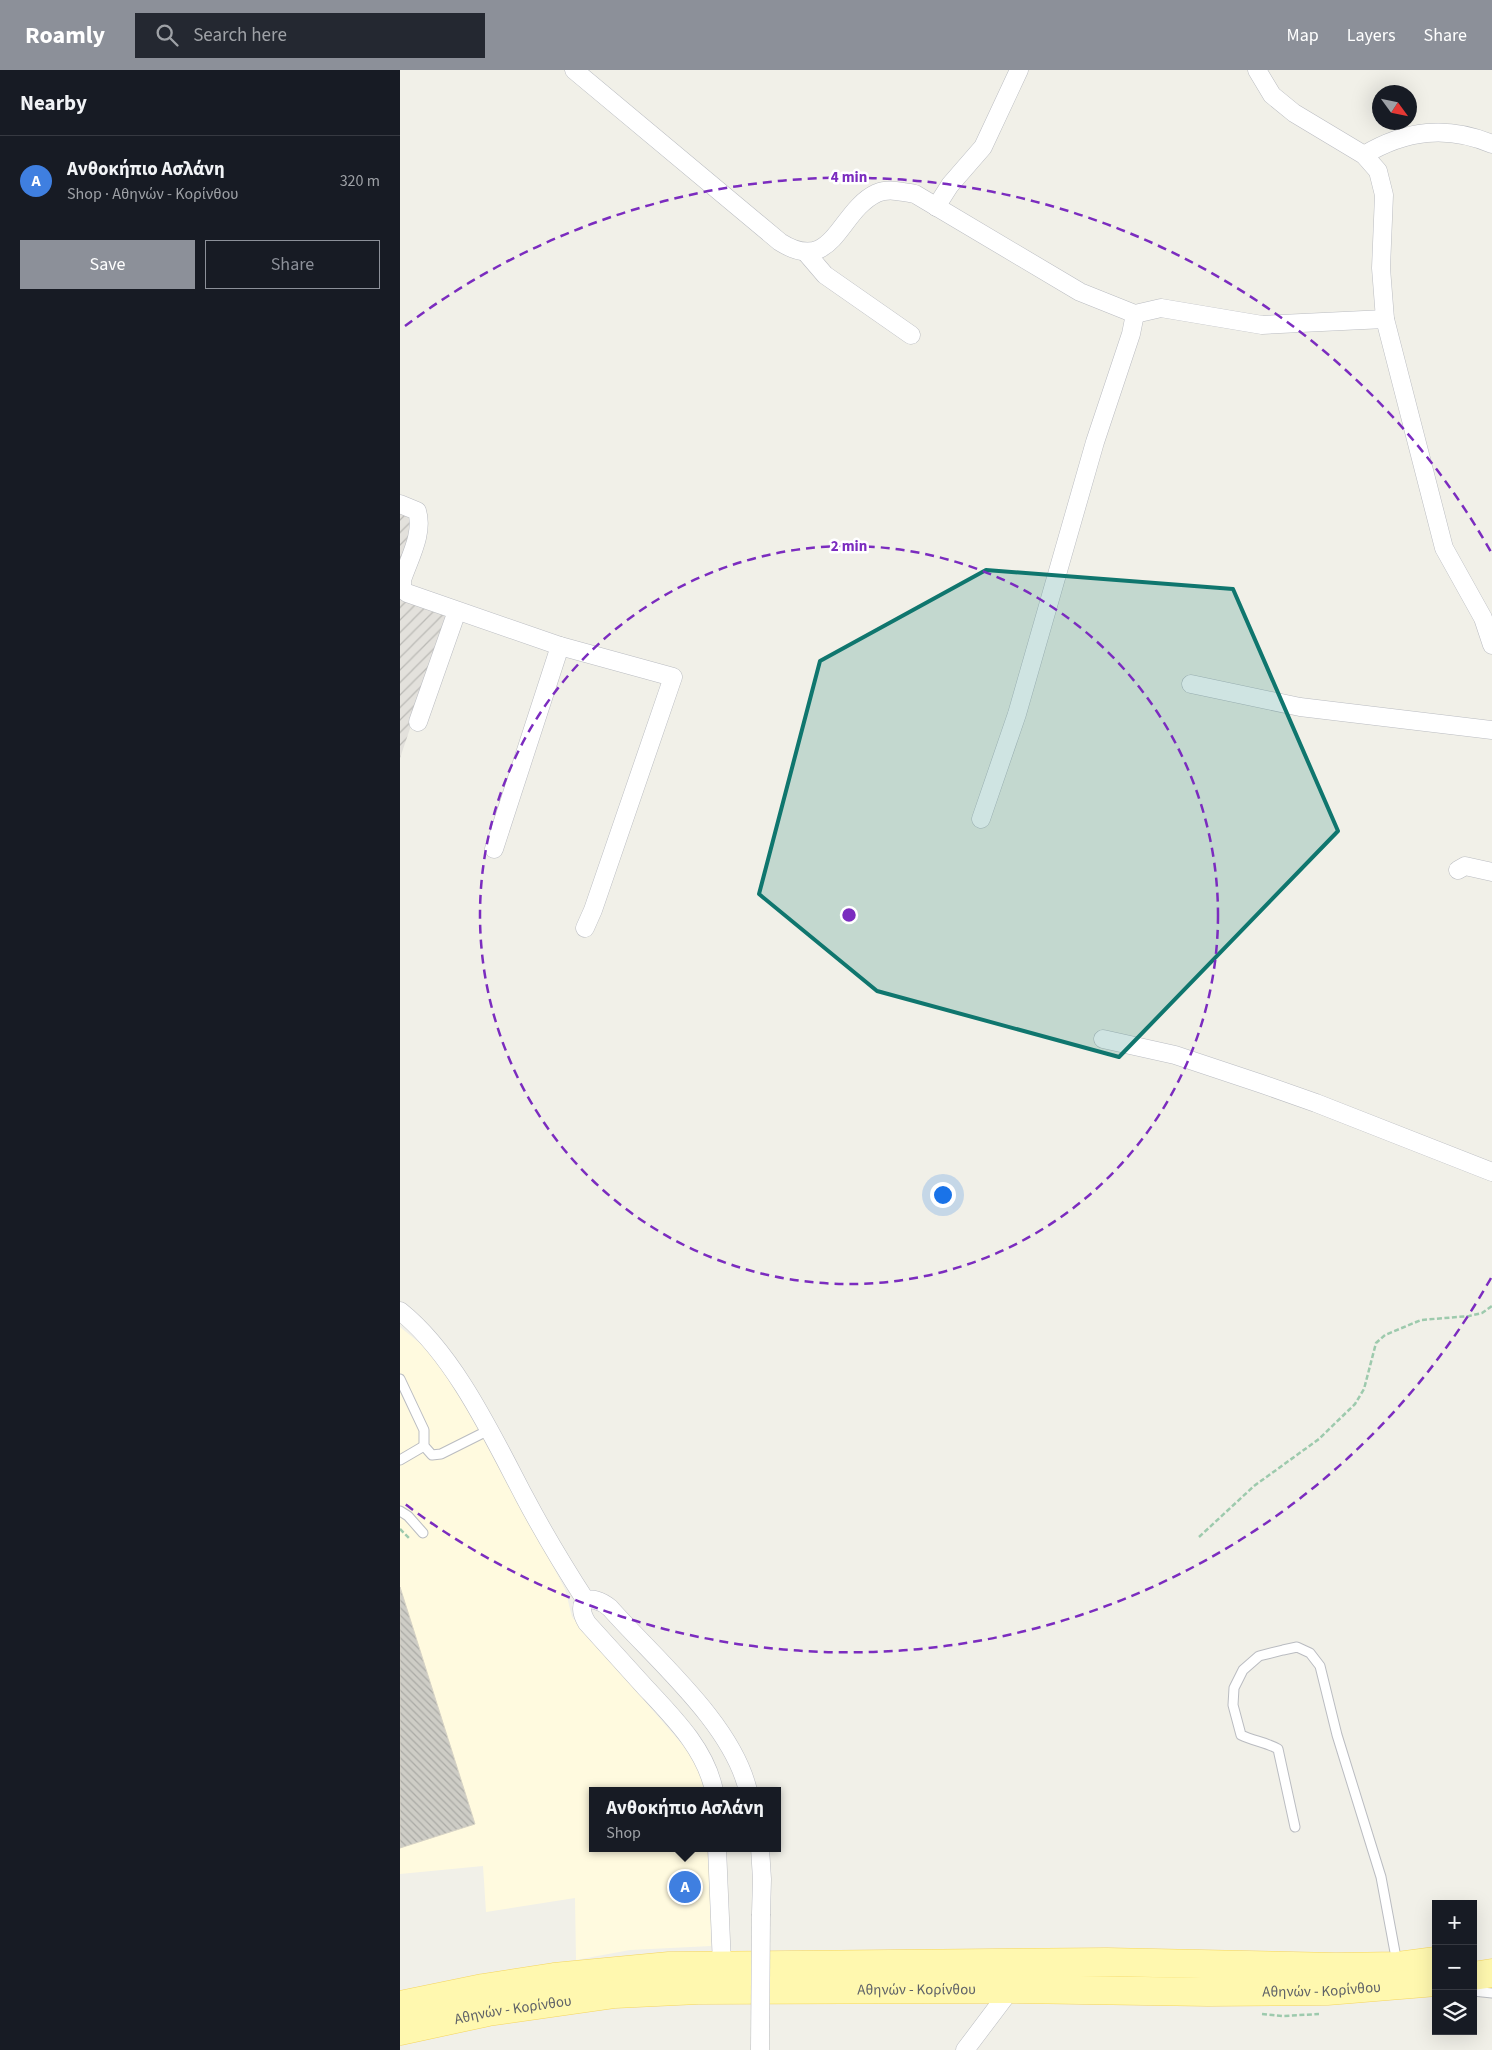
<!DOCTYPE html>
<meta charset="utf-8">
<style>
:root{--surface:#171b24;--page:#242831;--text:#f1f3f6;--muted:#9ea1a6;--line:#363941;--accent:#8c9099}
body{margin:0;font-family:"Source Sans 3",sans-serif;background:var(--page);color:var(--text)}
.controls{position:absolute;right:15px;bottom:15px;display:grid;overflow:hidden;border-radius:0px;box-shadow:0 5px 20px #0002}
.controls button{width:45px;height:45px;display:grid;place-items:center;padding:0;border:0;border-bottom:1px solid var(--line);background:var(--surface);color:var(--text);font:25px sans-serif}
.compass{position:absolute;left:972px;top:15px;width:45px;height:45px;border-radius:50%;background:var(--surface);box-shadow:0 5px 20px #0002;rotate:123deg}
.you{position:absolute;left:542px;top:1124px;width:18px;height:18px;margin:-12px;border:4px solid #fff;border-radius:50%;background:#1a73e8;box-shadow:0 0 0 8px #1a73e833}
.badge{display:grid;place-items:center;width:32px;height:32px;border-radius:50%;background:var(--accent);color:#fff;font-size:16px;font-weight:700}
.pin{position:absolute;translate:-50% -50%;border:2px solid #fff;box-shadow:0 1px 5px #0006}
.popup{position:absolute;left:189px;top:1717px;width:192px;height:65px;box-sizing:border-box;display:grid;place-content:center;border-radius:0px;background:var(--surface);filter:drop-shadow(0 1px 4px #0005);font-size:16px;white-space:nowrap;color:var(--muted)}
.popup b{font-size:19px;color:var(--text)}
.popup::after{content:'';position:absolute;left:50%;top:100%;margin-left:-10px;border:10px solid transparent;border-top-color:var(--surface)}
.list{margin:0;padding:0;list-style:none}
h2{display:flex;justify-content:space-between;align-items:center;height:65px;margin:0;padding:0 20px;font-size:21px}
h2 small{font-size:16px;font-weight:400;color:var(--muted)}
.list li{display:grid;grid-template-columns:32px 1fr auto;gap:15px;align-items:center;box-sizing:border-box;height:90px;padding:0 20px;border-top:1px solid var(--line)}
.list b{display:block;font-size:19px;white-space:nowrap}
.list p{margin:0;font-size:16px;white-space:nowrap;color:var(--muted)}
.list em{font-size:16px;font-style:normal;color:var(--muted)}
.actions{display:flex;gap:10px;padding:15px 20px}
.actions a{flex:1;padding:11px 0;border:1px solid var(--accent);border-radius:0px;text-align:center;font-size:18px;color:var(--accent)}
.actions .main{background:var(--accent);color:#fff}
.icon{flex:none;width:28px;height:28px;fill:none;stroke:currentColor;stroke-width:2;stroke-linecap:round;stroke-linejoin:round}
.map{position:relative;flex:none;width:1092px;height:1980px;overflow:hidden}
header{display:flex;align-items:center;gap:30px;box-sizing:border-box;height:70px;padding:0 25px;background:var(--accent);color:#fff}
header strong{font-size:24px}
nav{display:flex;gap:28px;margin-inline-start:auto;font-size:18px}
.search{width:350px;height:45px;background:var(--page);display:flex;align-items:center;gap:12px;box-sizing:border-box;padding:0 18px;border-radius:0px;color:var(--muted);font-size:19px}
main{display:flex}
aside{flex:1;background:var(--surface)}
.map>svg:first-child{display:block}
.commercial{fill:#fffadf}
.industrial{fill:url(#industrial-furrows)}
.building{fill:url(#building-back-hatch);stroke:#d6d2c5}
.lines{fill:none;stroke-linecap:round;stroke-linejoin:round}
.lane-casing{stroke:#babcc1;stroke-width:11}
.street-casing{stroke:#babcc1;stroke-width:19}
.primary-casing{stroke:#f5d55d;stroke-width:29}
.path{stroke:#9dcaad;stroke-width:2.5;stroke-dasharray:5 2.5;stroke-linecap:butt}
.lane{stroke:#fff;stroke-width:9}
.street{stroke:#fff;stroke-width:18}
.primary{stroke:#fff8af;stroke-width:28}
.street-bridge-casing{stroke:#babcc1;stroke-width:19;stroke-linecap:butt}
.street-bridge{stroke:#fff;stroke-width:18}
.marked{fill:#0f766e;fill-opacity:0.2;stroke:#0f766e;stroke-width:4;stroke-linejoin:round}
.ring{fill:none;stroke:#7b2cbf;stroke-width:2.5;stroke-dasharray:9 6}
.labels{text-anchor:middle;stroke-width:5;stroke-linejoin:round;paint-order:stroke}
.street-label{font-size:15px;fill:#5f6268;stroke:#fff}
.centre{fill:#7b2cbf;stroke:#fff;stroke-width:2.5}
.ring-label{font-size:15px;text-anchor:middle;font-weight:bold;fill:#7b2cbf;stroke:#fff;stroke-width:5;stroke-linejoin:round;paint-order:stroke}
</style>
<header>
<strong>Roamly</strong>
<div class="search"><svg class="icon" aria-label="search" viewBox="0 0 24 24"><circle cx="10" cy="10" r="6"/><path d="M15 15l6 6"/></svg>Search here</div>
<nav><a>Map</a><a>Layers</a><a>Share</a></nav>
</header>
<main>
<aside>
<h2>Nearby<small></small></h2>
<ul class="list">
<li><span class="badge" style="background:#3f7fe0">A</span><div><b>Ανθοκήπιο Ασλάνη</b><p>Shop · Αθηνών - Κορίνθου</p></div><em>320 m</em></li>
</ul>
<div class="actions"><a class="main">Save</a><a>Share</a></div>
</aside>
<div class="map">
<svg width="1092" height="1980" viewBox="0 0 1092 1980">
<defs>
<pattern id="industrial-furrows" width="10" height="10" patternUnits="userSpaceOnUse" patternTransform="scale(1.25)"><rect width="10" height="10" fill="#e3e1dc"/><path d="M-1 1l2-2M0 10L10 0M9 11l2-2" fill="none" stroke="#bbbab6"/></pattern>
<pattern id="building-back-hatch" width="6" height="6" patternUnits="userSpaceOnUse" patternTransform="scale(1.25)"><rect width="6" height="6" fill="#cecdc6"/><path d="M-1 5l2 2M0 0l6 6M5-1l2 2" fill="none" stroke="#aaaaa5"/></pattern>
</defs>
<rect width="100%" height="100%" fill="#f1f0e8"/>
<polygon class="commercial" points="0,1257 27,1279 46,1302 103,1402 165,1519 172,1547 288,1681 304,1705 307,1721 192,1721 192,1778 309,1778 311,1876 230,1880 176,1890 175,1828 86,1842 83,1796 0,1804"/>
<g class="industrial">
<polygon points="0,436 15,443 0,506"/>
<polygon points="0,519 50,541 0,688"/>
</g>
<polygon class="building" points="0,1517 75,1754 0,1778"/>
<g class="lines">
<g class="lane-casing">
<g id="lane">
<polyline points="0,1309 24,1360 24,1376 32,1385 41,1384 89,1360"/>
<polyline points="0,1390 24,1376"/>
<polyline points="0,1441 8,1446 23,1463"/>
<path d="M895,1757L878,1679C866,1672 853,1671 841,1665L833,1635L834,1618L843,1600L859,1586L883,1580L897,1577L910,1583L920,1596L937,1665L981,1807L997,1893"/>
<polyline points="1073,1921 1092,1923"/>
</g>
</g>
<g class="street-casing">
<g id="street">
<path d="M174,0L380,172C434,206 438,141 477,123C489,118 503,122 515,124L680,222L735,244L761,238L862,255L985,249"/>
<polyline points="857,0 872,25 894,43 964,85 978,101 984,125 981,198 985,249 1044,478 1083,548 1092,575"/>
<path d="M964,85C1006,60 1047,55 1092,74"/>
<polyline points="536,137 550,115 583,77 619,0"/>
<polyline points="407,184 425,205 511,265"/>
<path d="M0,434L17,441C24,463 9,489 2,510V518L7,523L160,576L273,607L193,840L185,858"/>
<polyline points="791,614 900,637 1092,660"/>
<polyline points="18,652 57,541"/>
<polyline points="581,749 617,644 695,372 731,264 735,244"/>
<polyline points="94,779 160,576"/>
<polyline points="1058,800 1065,796 1092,802"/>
<polyline points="703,969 775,985 862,1014 916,1033 1092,1102"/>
<path d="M0,1241C54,1284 92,1365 124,1426C143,1462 164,1497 186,1531"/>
<path d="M314,1721C306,1679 272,1646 244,1616C225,1595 206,1574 187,1553C173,1530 191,1522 210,1538C255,1589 333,1654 348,1721"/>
<polyline points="317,1778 322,1895"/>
<polyline points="360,1778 362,1809 361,1844"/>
<polyline points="565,1980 611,1919"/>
</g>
</g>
<g class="primary-casing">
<g id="primary">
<polyline points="1073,1906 1092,1903"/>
<polyline points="0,1935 83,1918 154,1907 269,1896 707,1892 936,1897 998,1896 1036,1891"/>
<path id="s1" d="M0,1961L88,1942L215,1924L298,1920L611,1919L808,1922L927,1921L1036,1912"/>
</g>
</g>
<g class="path">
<polyline points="0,1459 9,1468"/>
<polyline points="799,1467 854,1416 919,1369 955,1334 964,1319 976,1273 985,1265 1021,1250 1069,1246 1082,1243 1092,1236"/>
<polyline points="862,1944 883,1946 919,1944"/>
</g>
<use href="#lane" class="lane"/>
<use href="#street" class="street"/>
<use href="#primary" class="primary"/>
<g class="street-bridge-casing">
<polyline id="street-bridge" points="360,1980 361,1844"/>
</g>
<use href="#street-bridge" class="street-bridge"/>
</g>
<path class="marked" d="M586,500L833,519L938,761L719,987L477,921L359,824L420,591Z"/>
<g class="ring">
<circle cx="449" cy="845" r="369"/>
<path d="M1091 1208A738 738 0 0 1 5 1434M5 256A738 738 0 0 1 1091 482"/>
</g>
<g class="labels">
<g class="street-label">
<text dy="5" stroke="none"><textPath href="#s1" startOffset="520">Αθηνών - Κορίνθου</textPath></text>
<text dy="5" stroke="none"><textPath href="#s1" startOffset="925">Αθηνών - Κορίνθου</textPath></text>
<text dy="5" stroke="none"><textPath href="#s1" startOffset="115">Αθηνών - Κορίνθου</textPath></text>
</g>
</g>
<circle cx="449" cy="845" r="8" class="centre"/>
<g class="ring-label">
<text x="449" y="112">4 min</text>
<text x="449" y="481">2 min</text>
</g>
</svg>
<div class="controls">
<button>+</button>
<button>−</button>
<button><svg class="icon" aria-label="layers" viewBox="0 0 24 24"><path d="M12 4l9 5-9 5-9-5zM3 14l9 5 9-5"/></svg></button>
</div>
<svg class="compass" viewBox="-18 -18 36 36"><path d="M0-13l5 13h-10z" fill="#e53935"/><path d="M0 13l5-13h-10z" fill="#9ea1a6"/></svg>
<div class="you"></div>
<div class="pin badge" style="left:285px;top:1817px;background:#3f7fe0">A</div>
<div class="popup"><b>Ανθοκήπιο Ασλάνη</b>Shop</div>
</div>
</main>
